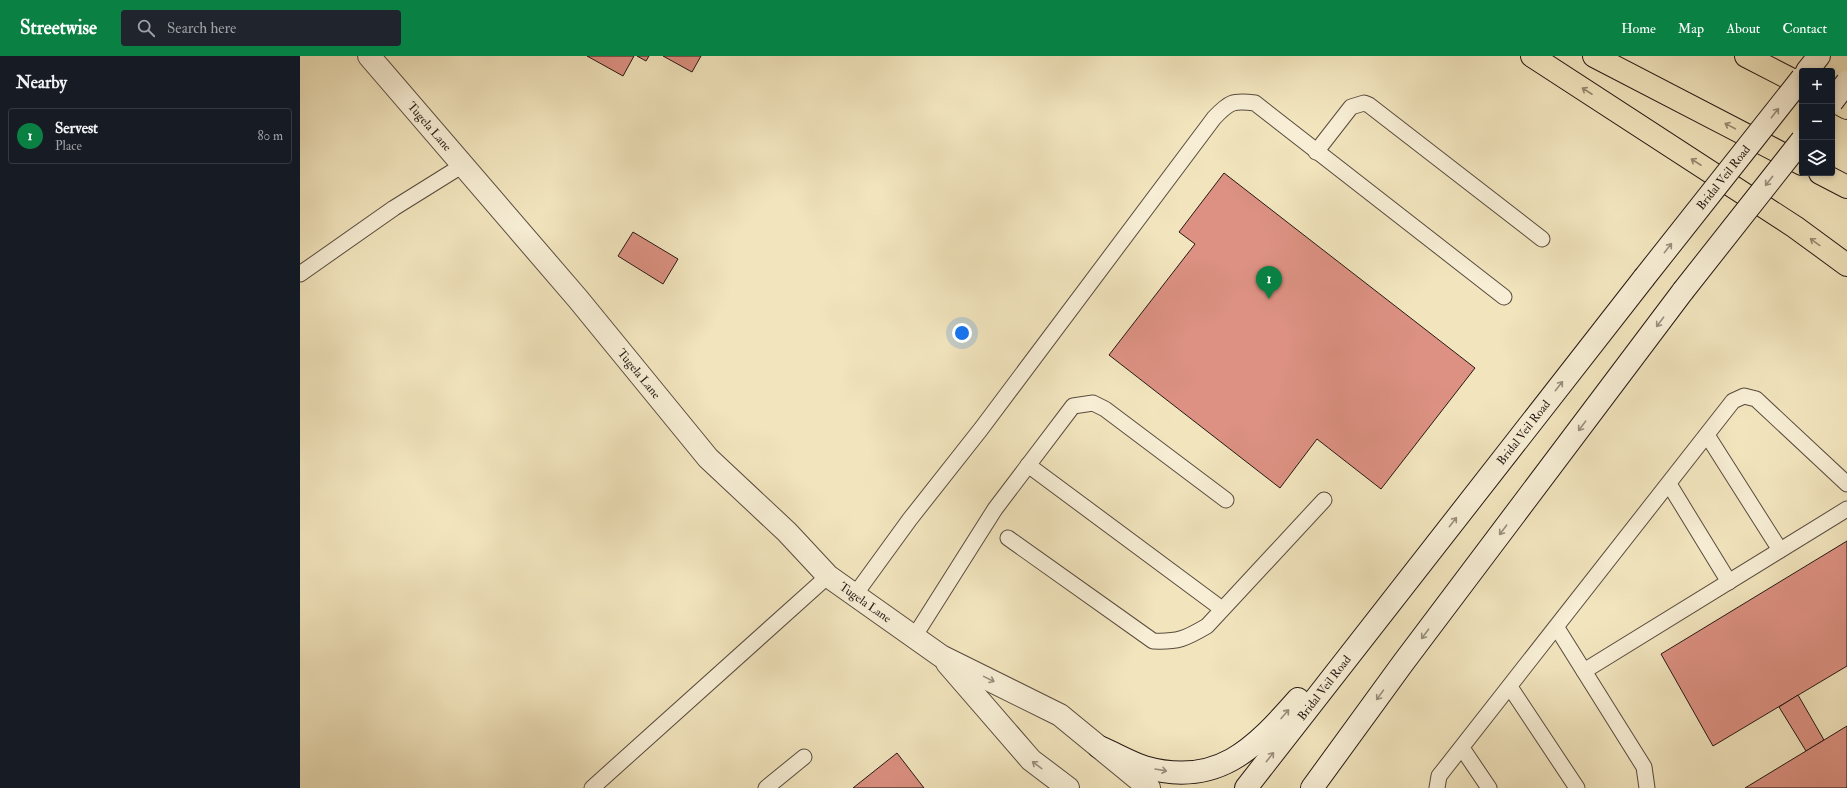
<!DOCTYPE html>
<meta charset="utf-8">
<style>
:root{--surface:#171b24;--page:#20242c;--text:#f1f3f6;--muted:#9ea1a6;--line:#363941;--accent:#0b8043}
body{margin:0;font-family:"IM FELL Double Pica",serif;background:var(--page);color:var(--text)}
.controls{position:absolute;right:12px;top:12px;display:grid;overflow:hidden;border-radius:4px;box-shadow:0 2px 6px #0003}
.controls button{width:36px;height:36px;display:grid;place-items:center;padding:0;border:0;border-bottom:1px solid var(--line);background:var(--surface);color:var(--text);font:20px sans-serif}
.you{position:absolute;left:662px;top:277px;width:14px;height:14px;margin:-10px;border:3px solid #fff;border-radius:50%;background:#1a73e8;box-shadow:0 0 0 6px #1a73e833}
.badge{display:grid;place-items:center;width:26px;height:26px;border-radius:50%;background:var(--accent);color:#fff;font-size:13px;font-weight:700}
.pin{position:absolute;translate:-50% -33px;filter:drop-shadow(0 1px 2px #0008)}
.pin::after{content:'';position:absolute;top:21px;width:14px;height:12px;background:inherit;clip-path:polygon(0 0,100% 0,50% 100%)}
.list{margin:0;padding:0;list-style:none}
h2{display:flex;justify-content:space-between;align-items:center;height:52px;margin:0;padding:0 16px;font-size:17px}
h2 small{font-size:13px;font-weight:400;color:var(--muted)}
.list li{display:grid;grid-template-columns:26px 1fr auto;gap:12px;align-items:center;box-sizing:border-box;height:56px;margin:0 8px 8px;padding:0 8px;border:1px solid var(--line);border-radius:4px}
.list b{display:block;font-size:15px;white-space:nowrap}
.list p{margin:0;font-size:13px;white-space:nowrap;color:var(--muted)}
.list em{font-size:13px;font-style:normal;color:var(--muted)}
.icon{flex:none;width:22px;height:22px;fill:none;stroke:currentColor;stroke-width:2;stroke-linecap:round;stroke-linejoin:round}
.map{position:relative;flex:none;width:1547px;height:732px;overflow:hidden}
header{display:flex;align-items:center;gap:24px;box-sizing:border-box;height:56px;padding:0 20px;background:var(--accent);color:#fff}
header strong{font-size:19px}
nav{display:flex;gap:22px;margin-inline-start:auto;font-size:14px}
.search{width:280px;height:36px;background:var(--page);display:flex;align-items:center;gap:10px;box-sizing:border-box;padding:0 14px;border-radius:4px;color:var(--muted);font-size:15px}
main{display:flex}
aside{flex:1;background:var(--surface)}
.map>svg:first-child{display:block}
.building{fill:#dc9182;stroke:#261914}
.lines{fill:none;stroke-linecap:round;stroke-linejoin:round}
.lane-casing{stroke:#594c3e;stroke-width:17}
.street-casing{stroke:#594c3e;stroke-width:24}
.secondary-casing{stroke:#261914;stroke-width:24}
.highway-casing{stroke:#261914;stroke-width:24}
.lane{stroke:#f7eed5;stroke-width:15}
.street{stroke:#f7eed5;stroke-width:22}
.secondary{stroke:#f7eed5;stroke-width:22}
.highway{stroke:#f2e5be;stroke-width:22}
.secondary-bridge-casing{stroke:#261914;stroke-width:24;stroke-linecap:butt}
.secondary-bridge{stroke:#f7eed5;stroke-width:22}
.oneway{stroke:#968972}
.oneway2{stroke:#998e7e}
.labels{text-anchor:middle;stroke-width:3;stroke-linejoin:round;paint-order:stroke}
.street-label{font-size:12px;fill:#261914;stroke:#f7eed5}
</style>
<header>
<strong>Streetwise</strong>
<div class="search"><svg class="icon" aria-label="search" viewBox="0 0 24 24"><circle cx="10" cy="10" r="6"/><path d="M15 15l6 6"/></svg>Search here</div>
<nav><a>Home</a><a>Map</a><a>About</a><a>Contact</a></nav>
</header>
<main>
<aside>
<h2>Nearby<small></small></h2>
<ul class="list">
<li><span class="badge">1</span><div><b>Servest</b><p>Place</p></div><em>80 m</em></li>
</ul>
</aside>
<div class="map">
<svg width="1547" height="732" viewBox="0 0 1547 732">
<rect width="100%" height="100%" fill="#f2e5be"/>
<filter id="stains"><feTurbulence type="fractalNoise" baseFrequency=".005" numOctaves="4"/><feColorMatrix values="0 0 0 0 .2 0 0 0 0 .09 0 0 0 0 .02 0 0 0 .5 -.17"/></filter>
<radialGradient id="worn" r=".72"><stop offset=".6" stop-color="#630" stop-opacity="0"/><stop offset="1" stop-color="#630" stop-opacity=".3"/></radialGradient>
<g class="building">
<polygon points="287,0 334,0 323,20"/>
<polygon points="337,0 349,0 346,5"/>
<polygon points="363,0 401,0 392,16"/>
<polygon points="924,117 1175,312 1081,433 1017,383 980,432 809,299 895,188 879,176"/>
<polygon points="333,176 378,203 363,228 318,200"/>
<polygon points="1547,485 1547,610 1413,690 1361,598"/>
<polygon points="1498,639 1524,684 1506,695 1479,651"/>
<polygon points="1547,670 1547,732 1445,732 1506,695"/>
<polygon points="597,697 624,732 553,732"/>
</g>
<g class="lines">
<g class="lane-casing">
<g id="lane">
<polyline points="1016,96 1051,51 1064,47 1069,49 1242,183"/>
<polyline points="0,218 94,152 163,109"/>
<polyline points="1407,379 1480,494"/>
<polyline points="728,409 922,553"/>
<polyline points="1369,428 1429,526"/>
<path d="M708,482L853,585C878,586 885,583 907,570L1024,444"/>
<path d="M554,540L610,463L681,373L914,62C929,46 933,44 955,47L1204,241"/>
<polyline points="1257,572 1344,711 1347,732"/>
<polyline points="614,581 695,453 773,350 793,347 805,353 926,444"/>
<polyline points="1284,615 1547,453"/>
<polyline points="1210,631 1277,732"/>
<polyline points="1162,692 1189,732"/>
<polyline points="292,732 528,520"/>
<polyline points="466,732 504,701"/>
<polyline points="1137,732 1139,720 1433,345 1444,340 1456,343 1547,428"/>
</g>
</g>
<g class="street-casing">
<g id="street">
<path id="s1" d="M69,0L278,243L408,402L487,476L528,520L641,600L760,659L849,732"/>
<polyline points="647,607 731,704 768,732"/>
</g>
</g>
<g class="secondary-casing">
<g id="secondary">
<polyline points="1507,15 1519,0"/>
<path d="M799,691C814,697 829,706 844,711C917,732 954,693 998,643"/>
<path id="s2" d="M946,732L1344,222"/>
<polyline points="1012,732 1103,607 1383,235"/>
</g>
</g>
<g class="highway-casing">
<g id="highway">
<polyline points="1232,0 1495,171 1547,209"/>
<polyline points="1294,0 1502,108"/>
<polyline points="1446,0 1502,29"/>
<polyline points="1532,44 1547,52"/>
<polyline points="1520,117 1547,131"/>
</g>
</g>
<use href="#lane" class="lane"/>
<use href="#street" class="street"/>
<use href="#secondary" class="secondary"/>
<use href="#highway" class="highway"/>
<g class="secondary-bridge-casing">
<g id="secondary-bridge">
<polyline points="1532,46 1547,26"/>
<path id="s3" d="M1344,222L1502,22"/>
<polyline points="1383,235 1502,84"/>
</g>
</g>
<use href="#secondary-bridge" class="secondary-bridge"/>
</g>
<defs><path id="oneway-shaft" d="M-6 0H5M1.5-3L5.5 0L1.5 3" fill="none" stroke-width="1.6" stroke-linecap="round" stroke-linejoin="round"/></defs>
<g class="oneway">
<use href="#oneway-shaft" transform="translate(1287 35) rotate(-147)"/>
<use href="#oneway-shaft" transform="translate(1430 70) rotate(-152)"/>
<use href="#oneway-shaft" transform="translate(1396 106) rotate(-147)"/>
<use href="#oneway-shaft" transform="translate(1515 186) rotate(-144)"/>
</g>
<g class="oneway2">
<use href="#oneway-shaft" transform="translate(1475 57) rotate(-52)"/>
<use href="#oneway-shaft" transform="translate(1469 125) rotate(128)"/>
<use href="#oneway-shaft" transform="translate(1368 192) rotate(-52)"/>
<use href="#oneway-shaft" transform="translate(1360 266) rotate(127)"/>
<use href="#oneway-shaft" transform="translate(1259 330) rotate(-52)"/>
<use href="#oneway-shaft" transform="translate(1282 370) rotate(127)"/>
<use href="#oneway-shaft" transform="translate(1153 466) rotate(-52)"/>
<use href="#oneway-shaft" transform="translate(1203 474) rotate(127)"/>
<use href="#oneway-shaft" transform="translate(1125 578) rotate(127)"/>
<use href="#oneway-shaft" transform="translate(689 623) rotate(26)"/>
<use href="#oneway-shaft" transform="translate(1080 639) rotate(126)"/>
<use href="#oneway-shaft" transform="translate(985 658) rotate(-49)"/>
<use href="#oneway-shaft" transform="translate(970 701) rotate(-52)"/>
<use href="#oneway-shaft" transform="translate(737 709) rotate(-143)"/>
<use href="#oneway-shaft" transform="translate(861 714) rotate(10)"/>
</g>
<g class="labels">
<g class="street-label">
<text dy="4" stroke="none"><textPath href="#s1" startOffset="93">Tugela Lane</textPath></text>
<text dy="4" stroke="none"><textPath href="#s3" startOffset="128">Bridal Veil Road</textPath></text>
<text dy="4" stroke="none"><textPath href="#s1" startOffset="417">Tugela Lane</textPath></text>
<text dy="4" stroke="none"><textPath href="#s2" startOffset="451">Bridal Veil Road</textPath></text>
<text dy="4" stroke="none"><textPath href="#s1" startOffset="740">Tugela Lane</textPath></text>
<text dy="4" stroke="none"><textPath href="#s2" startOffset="127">Bridal Veil Road</textPath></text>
</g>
</g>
<rect width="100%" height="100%" filter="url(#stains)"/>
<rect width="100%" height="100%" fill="url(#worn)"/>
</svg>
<div class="controls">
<button>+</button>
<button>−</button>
<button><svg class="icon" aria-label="layers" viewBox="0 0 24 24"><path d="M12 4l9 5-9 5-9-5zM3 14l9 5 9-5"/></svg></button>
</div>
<div class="you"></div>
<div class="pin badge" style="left:969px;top:243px">1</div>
</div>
</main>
